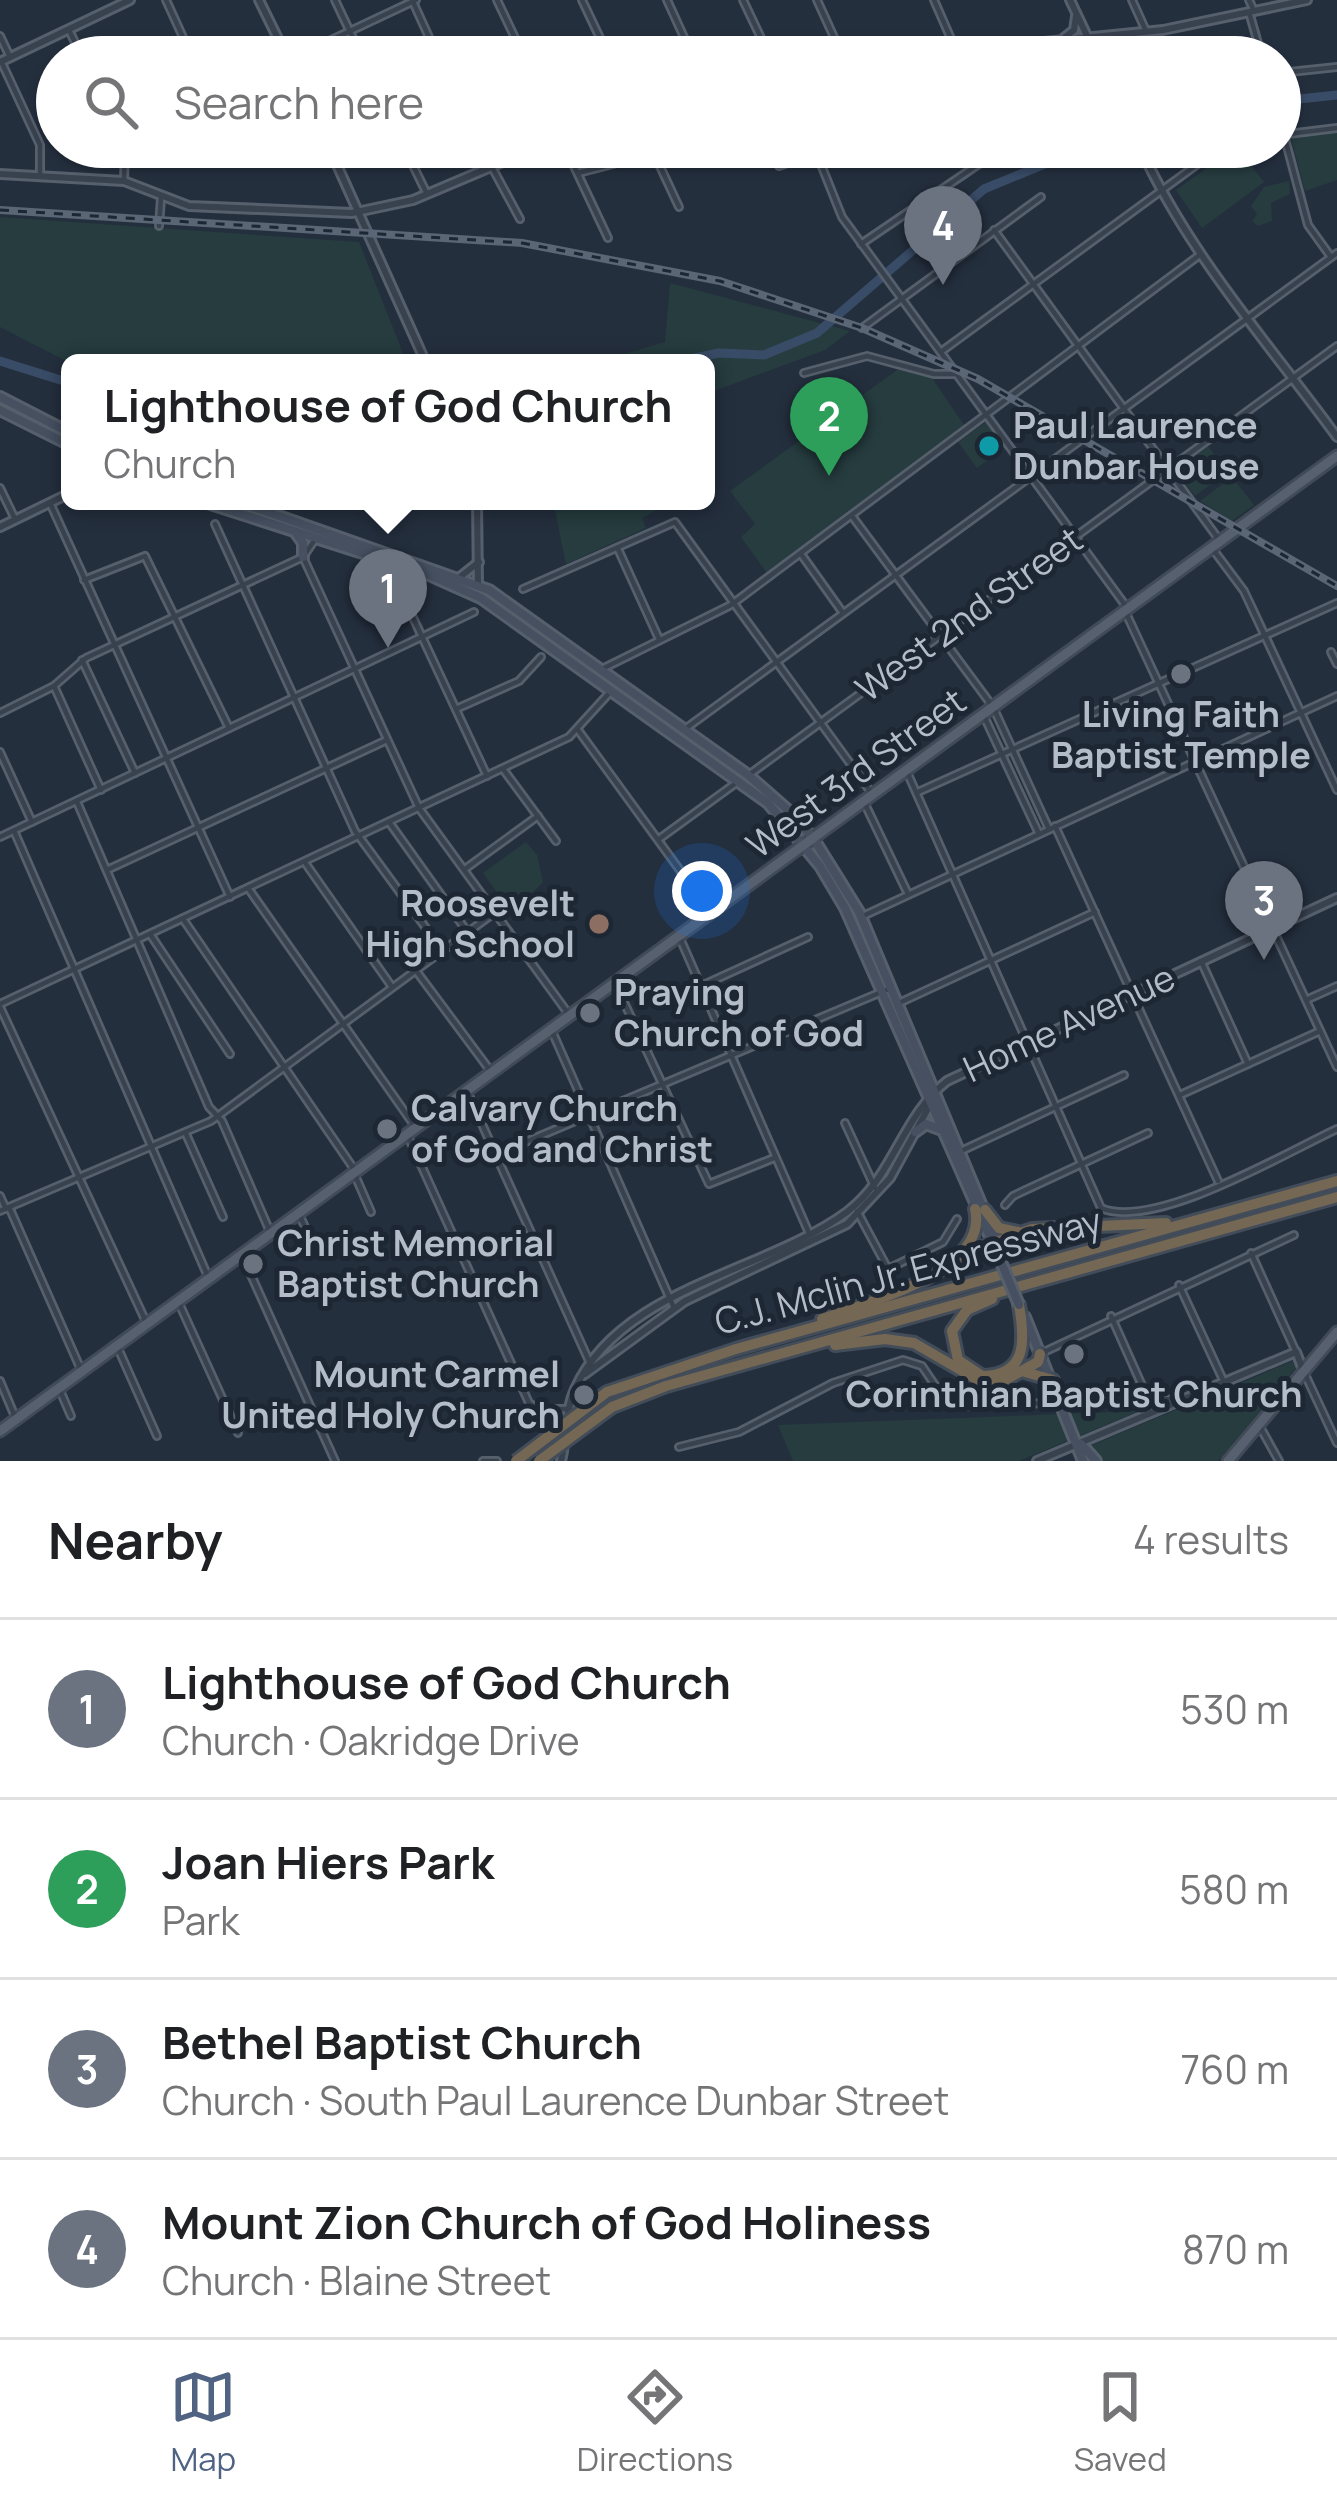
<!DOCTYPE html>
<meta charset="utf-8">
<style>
:root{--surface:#fff;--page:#f6f6f6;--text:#202124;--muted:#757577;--line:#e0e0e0;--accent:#506383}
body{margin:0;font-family:Manrope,sans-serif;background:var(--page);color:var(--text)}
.you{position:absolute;left:702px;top:891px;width:42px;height:42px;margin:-30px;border:9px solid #fff;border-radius:50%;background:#1a73e8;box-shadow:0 0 0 18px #1a73e833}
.badge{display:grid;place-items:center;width:78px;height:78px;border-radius:50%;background:var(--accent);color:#fff;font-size:39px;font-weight:700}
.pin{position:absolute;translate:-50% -99px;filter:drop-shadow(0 3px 6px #0008)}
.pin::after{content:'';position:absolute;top:63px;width:42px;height:36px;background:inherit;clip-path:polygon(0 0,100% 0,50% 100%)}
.popup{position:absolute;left:61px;top:354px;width:654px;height:156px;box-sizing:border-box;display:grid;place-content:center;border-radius:18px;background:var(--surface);filter:drop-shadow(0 3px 9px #0005);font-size:39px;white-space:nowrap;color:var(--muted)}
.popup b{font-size:45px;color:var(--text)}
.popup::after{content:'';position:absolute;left:50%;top:100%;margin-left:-24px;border:24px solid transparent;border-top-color:var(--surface)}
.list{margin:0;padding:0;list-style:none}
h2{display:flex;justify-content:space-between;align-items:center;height:156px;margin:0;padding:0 48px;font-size:51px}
h2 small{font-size:39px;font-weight:400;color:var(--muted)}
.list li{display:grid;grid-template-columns:78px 1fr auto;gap:36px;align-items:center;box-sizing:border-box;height:180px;padding:0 48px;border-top:3px solid var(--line)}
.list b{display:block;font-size:45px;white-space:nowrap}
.list p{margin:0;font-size:39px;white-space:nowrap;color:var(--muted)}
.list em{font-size:39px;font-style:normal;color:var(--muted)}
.icon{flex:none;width:66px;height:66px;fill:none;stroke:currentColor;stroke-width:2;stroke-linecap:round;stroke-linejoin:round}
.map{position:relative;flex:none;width:1337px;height:1461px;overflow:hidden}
.search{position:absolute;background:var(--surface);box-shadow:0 3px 9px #0004;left:36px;right:36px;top:36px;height:132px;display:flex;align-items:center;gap:30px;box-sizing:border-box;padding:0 42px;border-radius:66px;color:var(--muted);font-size:45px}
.sheet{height:876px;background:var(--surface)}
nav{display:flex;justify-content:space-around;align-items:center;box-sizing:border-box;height:168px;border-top:3px solid var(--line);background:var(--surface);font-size:33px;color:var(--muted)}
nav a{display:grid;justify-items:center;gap:6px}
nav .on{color:var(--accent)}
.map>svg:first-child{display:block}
.green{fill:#263c3f}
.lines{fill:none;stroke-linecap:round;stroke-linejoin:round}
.river{stroke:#394c67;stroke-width:9}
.minor-casing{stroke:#565f6c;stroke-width:10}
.tertiary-casing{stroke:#565f6c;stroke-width:12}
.secondary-casing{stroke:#565f6c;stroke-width:14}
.primary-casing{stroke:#414a57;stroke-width:15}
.motorway-casing{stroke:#434c59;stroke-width:16}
.minor{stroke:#38414e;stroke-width:4.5}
.tertiary{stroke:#38414e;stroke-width:6}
.secondary{stroke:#465061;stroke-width:8}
.primary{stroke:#56606e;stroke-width:9}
.motorway{stroke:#746855;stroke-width:10}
.rail-casing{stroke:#5a6575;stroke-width:8}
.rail{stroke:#1d2633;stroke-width:3;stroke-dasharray:9;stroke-linecap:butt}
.secondary-bridge-casing{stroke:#565f6c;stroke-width:14;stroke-linecap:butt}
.motorway-bridge-casing{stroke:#434c59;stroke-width:16;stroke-linecap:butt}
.secondary-bridge{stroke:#465061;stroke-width:8}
.motorway-bridge{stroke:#746855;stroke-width:10}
.culture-dot{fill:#0f9aa8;stroke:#1d2633;stroke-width:4.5}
.worship-dot{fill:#6b7280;stroke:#1d2633;stroke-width:4.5}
.education-dot{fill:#8d6e63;stroke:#1d2633;stroke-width:4.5}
.labels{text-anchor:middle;stroke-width:10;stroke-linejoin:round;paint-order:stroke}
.poi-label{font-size:36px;font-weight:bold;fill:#b4bcc9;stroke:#1d2633;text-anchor:start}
.street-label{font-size:36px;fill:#b4bcc9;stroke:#1d2633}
</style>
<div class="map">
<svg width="1337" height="1461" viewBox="0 0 1337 1461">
<rect width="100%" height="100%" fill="#242f3e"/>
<g class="green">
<polygon points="1337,132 1337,180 1305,191 1291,138"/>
<polygon points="1236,147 1264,182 1202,228 1176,190"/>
<polygon points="1289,181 1290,194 1271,203 1272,221 1258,226 1252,221 1257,214 1251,206 1264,187"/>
<polygon points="0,217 359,242 407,363 70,363 0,327"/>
<polygon points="670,283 850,331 825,350 706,394 706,363 594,363 665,342"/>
<polygon points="904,365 928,372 968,431 769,576 741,537 755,524 730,491"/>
<polygon points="986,422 1005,447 977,468 958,442"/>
<polygon points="1208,446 1227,472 1195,496 1176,471"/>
<polygon points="1232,477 1254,505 1232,521 1200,501"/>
<polygon points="553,501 673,501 642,518 646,528 566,564"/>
<polygon points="526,842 537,855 543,882 512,914 483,873"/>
<polygon points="1293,1361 1296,1368 1218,1461 1101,1461 1092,1445"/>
<polygon points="1139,1411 1019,1461 793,1461 778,1425"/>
</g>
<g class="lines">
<g class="river">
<polyline points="1280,101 1337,95"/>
<polyline points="0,361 70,383"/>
<polyline points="671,363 719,353 764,355 817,333 984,189 1086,147"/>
</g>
<g class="minor-casing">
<g id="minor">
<polyline points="166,0 192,57"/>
<polyline points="335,0 362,57"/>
<polyline points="497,0 524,57"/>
<polyline points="582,0 609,57"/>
<polyline points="667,0 693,57"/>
<polyline points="743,0 770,57"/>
<polyline points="817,0 843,57"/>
<polyline points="934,0 955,48"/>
<polyline points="1132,0 1146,31"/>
<polyline points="1249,0 1254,11"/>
<polyline points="413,2 438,57"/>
<polyline points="1249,12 1262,57"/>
<polyline points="69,30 82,57"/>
<polyline points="0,36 10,57"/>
<polyline points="295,57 416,0"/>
<polyline points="1,61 40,145 40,176"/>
<polyline points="1280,73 1337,67"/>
<polyline points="1280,135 1337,128"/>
<polyline points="1284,135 1308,225 1331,257"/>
<polyline points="404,147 427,194"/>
<polyline points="481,147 520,219"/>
<polyline points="565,147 608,238"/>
<polyline points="651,147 679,207"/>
<polyline points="814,147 842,217 1128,609"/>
<polyline points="970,147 978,163"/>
<polyline points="779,166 816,153"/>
<polyline points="578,173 679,147"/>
<polyline points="124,181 125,147"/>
<polyline points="159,226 161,198"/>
<polyline points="994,230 1220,541"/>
<polyline points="861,244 1004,147"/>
<polyline points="862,328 1041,197"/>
<polyline points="942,351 1221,147"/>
<polyline points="804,373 867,356 934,374 958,374"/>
<polyline points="0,488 15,519"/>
<polyline points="50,503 230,897"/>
<polyline points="852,516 993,707 1049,829"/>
<polyline points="215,524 355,831 442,950"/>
<polyline points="1212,548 1244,591 1337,790"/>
<polyline points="618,549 659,639"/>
<polyline points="801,554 843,613"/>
<polyline points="303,557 419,808 570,1016"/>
<polyline points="388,564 487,776"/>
<polyline points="84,580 145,556 229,728"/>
<polyline points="523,589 675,522 873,795"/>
<polyline points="1125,611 1337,1067"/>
<polyline points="1331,652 1337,664"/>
<polyline points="82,660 135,773"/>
<polyline points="602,669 731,605 1201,254"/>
<polyline points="54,686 101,790"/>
<polyline points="456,709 519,681 541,657"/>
<polyline points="0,713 54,686 86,658 303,557 316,538"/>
<polyline points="983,714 1039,834"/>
<polyline points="685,729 1337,253"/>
<polyline points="578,730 711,913"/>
<polyline points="0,752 32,822"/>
<polyline points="503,769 556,841"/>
<path d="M907,772L1101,1208C1154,1231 1285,1153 1337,1129"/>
<polyline points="750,774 1337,346"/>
<polyline points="918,792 1337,603"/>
<polyline points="77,802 209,1107 222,1121 271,1234"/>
<polyline points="864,802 908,894"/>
<polyline points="389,822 466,930"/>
<polyline points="1055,826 1218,1181"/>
<polyline points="15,833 209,1279"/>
<polyline points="0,837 474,612"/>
<polyline points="659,839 736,783"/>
<polyline points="306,864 392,987"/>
<polyline points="109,869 387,740"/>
<polyline points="465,869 538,816"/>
<polyline points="248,888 416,1128"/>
<polyline points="863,916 1337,696"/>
<polyline points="183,919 356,1172"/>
<polyline points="150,934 230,1054"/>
<polyline points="679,936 809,1233"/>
<polyline points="1201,961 1248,1064"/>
<polyline points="417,972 492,1073"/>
<polyline points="615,983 709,1184 774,1158"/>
<polyline points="701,986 808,937"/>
<polyline points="1306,1000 1337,986"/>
<polyline points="899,1003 1095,912"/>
<polyline points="0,1004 569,737 612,690"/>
<polyline points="0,1007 147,1324"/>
<polyline points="551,1029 674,1308"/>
<polyline points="467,1091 589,1361"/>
<polyline points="1180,1095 1320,1031"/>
<polyline points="845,1123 875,1188"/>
<polyline points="186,1134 223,1217"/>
<polyline points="407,1134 529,1403 538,1409 568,1409"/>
<polyline points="961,1151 1124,1075"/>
<polyline points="497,1154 891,988"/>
<polyline points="354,1173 371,1212"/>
<polyline points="0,1196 6,1209"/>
<polyline points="1005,1205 1013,1196 1148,1133"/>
<polyline points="9,1207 82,1372"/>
<polyline points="0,1211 211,1121 494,913"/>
<polyline points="857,1211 888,1269 943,1242 957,1219"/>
<polyline points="299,1214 316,1251"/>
<polyline points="1251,1253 1296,1352"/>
<polyline points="242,1255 335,1461"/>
<polyline points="1179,1285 1224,1382"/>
<polyline points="178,1301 238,1433"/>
<polyline points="1111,1316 1148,1399"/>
<polyline points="117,1346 157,1436"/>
<polyline points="1044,1352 1294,1235"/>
<polyline points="1303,1370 1337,1443"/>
<polyline points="0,1381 16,1419"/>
<polyline points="59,1388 71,1416"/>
<polyline points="1259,1425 1279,1461"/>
<polyline points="679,1447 739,1432 833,1383 903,1360 922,1366 949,1406 1176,1399"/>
<polyline points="483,1461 497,1461"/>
</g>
</g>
<g class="tertiary-casing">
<g id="tertiary">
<polyline points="259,0 287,57"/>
<polyline points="1070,0 1097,57"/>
<polyline points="1064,38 1074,30 1076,16"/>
<polyline points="894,57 1163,30 1307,0"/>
<polyline points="0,62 130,0"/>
<polyline points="329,147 426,363"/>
<path d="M1140,147C1188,253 1269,344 1337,437"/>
<polyline points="0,174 124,181 189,206 352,213 413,200 538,147"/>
<polyline points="477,501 478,585"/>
<polyline points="0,527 70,493"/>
<polyline points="460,577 479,562"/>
<polyline points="585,1374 685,1301 847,1224 890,1178 932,1101"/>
<path d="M561,1461C567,1438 565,1411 575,1389C621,1287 766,1272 847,1212C893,1178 902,1116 947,1081L1337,898"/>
<polyline points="1037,1461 1296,1352 1303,1370"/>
</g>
</g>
<g class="secondary-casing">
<g id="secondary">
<polyline points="0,397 70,433"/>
<polyline points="0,410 70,445"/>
<polyline points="201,501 425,573 481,598 768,803 820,866 845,908 998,1255"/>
<polyline points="236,501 489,590 748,775 789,811 813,838 859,912 997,1242"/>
<polyline points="296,533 303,543 303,557"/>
<polyline points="915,1132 926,1124 939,1129"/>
<polyline points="1025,1317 1083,1461"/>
<polyline points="1081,1444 1096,1461"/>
</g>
</g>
<g class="primary-casing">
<g id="primary">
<polyline points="0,1431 1337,456"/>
<polyline points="1228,1461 1337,1332"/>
</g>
</g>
<g class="motorway-casing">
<g id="motorway">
<polyline points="985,1210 999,1228 1018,1232"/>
<polyline points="963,1254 1032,1229 1166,1223"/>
<path d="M992,1299L967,1310L952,1331L958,1360L982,1376C1028,1376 1025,1339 1019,1305"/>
<path d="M822,1319C867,1302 990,1272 975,1209"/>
<polyline points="835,1345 885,1339 914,1343 983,1383 1005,1380 1038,1362 1040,1354"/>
<polyline points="1025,1372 1053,1380"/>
<polyline points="607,1392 736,1349 1337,1181"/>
<polyline points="612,1407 666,1386 1337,1197"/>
</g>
</g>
<use href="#minor" class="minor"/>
<use href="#tertiary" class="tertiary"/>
<use href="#secondary" class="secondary"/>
<use href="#primary" class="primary"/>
<use href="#motorway" class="motorway"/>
<g class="rail-casing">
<polyline id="rail" points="0,210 522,243 720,281 862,328 978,379 1337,586"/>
</g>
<use href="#rail" class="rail"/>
<g class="secondary-bridge-casing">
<polyline id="secondary-bridge" points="998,1255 1019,1305"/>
</g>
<g class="motorway-bridge-casing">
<g id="motorway-bridge">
<polyline points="516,1461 607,1392"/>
<polyline points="539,1461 612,1407"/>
</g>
</g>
<use href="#secondary-bridge" class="secondary-bridge"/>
<use href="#motorway-bridge" class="motorway-bridge"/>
</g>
<circle class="culture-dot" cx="989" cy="446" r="12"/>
<g class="worship-dot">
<circle cx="1181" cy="674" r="12"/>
<circle cx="590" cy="1013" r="12"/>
<circle cx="387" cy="1129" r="12"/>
<circle cx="253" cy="1264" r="12"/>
<circle cx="1074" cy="1354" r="12"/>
<circle cx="584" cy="1395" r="12"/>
</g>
<circle class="education-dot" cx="599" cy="924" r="12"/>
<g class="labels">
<g class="poi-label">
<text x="1013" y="438">Paul Laurence<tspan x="1013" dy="41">Dunbar House</tspan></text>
<text x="1181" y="727" text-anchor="middle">Living Faith<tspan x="1181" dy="41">Baptist Temple</tspan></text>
<text x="575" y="916" text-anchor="end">Roosevelt<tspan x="575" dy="41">High School</tspan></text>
<text x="614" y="1005">Praying<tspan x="614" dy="41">Church of God</tspan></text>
<text x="411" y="1121">Calvary Church<tspan x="411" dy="41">of God and Christ</tspan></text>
<text x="277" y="1256">Christ Memorial<tspan x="277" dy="41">Baptist Church</tspan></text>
<text x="560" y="1387" text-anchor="end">Mount Carmel<tspan x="560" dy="41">United Holy Church</tspan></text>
<text x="1074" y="1407" text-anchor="middle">Corinthian Baptist Church</text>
</g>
<g class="street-label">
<text transform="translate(969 614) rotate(-36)" y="13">West 2nd Street</text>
<text transform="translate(856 773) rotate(-36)" y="13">West 3rd Street</text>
<text transform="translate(1069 1023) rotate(-25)" y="13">Home Avenue</text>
<text transform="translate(908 1271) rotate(-15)" y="13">C.J. Mclin Jr. Expressway</text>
</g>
</g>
</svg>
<div class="you"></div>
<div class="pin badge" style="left:388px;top:648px;background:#6b7280">1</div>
<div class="popup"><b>Lighthouse of God Church</b>Church</div>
<div class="pin badge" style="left:829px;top:476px;background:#2e9e5b">2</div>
<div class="pin badge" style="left:1264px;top:960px;background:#6b7280">3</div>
<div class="pin badge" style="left:943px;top:285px;background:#6b7280">4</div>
<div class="search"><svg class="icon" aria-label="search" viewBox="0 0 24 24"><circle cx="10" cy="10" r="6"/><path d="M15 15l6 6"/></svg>Search here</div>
</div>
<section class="sheet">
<h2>Nearby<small>4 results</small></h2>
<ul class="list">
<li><span class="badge" style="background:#6b7280">1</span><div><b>Lighthouse of God Church</b><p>Church · Oakridge Drive</p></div><em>530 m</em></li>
<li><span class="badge" style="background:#2e9e5b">2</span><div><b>Joan Hiers Park</b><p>Park</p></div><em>580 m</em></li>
<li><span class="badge" style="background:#6b7280">3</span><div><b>Bethel Baptist Church</b><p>Church · South Paul Laurence Dunbar Street</p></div><em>760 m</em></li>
<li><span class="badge" style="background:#6b7280">4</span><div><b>Mount Zion Church of God Holiness</b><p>Church · Blaine Street</p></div><em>870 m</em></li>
</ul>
</section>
<nav>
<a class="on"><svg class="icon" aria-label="map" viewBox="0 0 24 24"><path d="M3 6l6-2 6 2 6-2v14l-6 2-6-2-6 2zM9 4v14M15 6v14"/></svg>Map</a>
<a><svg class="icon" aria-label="directions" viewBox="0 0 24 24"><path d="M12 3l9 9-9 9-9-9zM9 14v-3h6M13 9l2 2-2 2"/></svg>Directions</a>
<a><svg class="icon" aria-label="saved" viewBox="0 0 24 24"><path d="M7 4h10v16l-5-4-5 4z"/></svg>Saved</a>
</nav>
